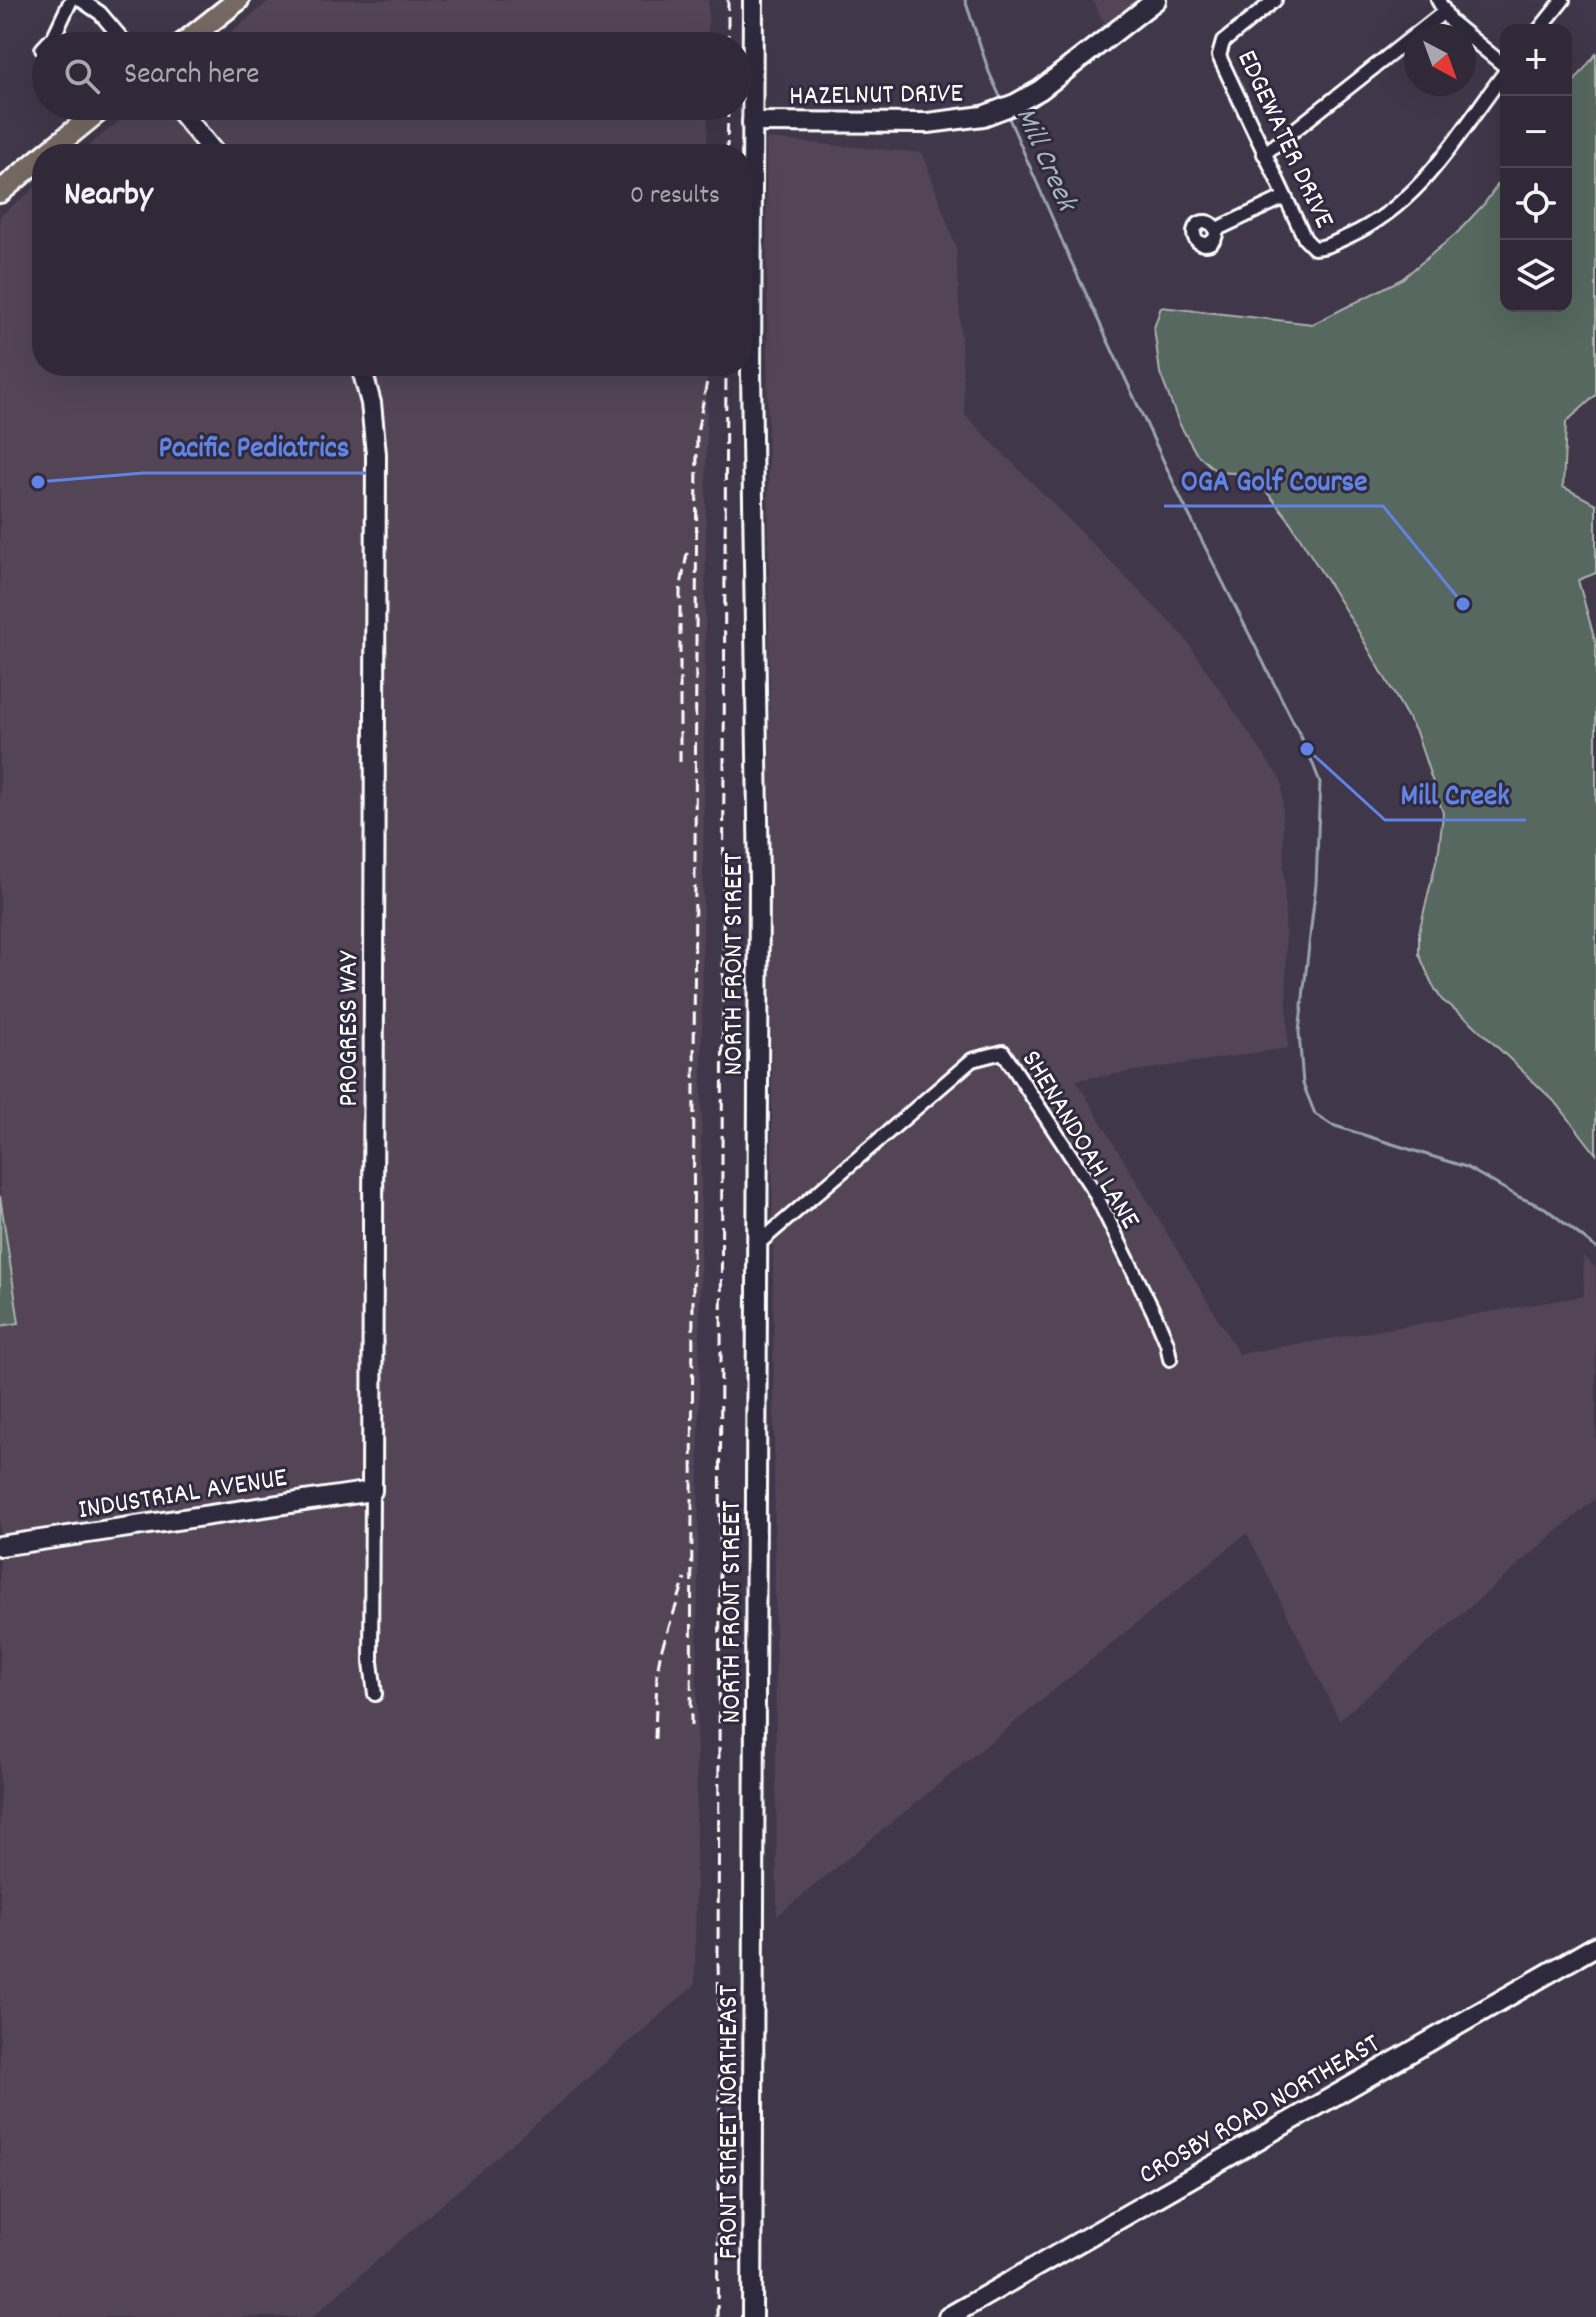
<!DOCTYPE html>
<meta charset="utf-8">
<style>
:root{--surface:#312938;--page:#393140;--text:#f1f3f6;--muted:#a8a6ae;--line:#4c4553}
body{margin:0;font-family:Dekko,sans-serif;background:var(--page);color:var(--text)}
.controls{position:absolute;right:24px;top:24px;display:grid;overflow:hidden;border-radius:16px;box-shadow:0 8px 32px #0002}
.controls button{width:72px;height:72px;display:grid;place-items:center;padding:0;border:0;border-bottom:2px solid var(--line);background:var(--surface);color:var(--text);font:40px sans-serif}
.compass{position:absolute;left:1404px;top:24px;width:72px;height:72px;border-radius:50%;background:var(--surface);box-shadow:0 8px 32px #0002;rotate:139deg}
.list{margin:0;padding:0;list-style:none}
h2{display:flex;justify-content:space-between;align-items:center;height:104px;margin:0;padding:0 32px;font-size:34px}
h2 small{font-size:26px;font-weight:400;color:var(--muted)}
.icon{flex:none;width:44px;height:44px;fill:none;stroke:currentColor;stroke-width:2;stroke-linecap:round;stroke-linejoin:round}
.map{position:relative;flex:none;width:1596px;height:2317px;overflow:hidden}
.search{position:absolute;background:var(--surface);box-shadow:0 8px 32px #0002;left:32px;top:32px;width:720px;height:88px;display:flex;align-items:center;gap:20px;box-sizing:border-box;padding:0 28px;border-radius:44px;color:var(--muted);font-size:30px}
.panel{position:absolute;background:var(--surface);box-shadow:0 8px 32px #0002;left:32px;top:144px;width:720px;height:232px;border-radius:32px}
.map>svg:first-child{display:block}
.built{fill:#524456}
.green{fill:#57675f;stroke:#abb3af;stroke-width:2}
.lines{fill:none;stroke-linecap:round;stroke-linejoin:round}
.stream{stroke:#97a5af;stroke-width:3}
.street-casing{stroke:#fff;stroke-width:18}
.secondary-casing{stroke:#fff;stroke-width:24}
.primary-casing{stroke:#fff;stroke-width:26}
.street{stroke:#2f2a3d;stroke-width:12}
.secondary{stroke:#2f2a3d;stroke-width:18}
.primary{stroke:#766964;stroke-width:20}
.rail{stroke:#fff;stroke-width:3;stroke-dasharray:12 6;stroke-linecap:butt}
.labels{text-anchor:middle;stroke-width:6;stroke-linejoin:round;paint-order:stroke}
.street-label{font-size:28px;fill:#fff;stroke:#2f2a3d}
.water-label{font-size:30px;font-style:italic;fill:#a8b4bc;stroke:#2f2a3d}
.leader{fill:none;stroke:#6183e4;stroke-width:3}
.callout-dot{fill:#6183e4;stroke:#2f2a3d;stroke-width:3}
.callout-label{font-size:30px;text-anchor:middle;font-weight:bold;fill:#6183e4;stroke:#2f2a3d;stroke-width:6;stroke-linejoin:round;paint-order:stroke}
</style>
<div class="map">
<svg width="1596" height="2317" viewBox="0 0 1596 2317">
<rect width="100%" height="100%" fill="#41374a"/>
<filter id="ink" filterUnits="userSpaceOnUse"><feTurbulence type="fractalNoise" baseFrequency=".0125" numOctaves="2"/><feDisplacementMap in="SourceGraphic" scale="16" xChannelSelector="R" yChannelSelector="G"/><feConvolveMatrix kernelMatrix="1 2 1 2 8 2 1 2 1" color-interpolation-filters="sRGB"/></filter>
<g filter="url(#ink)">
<g class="built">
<polygon points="271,0 708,0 708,46 213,46"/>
<polygon points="1092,0 1141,0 1107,27"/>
<polygon points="138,106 708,106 707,154 78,154"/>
<polygon points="766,139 923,153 956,248 965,415 1182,634 1282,782 1288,1048 1076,1080 1239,1354 1584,1296 1583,1256 1596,1268 1596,1498 1339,1720 1247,1533 777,1916"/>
<polygon points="42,182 42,366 707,366 695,1985 312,2317 0,2317 0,216"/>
</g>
<g class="green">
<polygon points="1596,54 1596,395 1566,422 1563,487 1596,504 1596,573 1578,580 1596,644 1596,1154 1558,1105 1470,1021 1442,1000 1432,984 1419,954 1419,932 1439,849 1443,813 1416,732 1357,629 1287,517 1256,479 1234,473 1217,472 1196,453 1179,423 1160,373 1154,328 1161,307 1313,324 1402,279 1457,233 1484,204 1506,173 1506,306 1566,306 1566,92"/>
<polygon points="0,1196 19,1323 0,1326"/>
</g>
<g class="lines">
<g class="stream">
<polyline points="965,0 989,72 1002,101"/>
<polyline points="1008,116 1070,259 1183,503 1307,749 1320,782 1316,884 1299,1032 1303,1084 1315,1114 1332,1125 1466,1167 1519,1197 1545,1208 1596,1248"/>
</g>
<g class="street-casing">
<g id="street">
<polyline points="81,0 100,13 128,46"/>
<path d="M1275,0L1223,42L1219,56L1305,239L1314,248C1327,248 1338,241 1349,236C1423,202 1459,132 1506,71"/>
<polyline points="1438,0 1450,21 1506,67"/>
<polyline points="1539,30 1563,0"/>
<polyline points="42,49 54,36 71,0"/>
<polyline points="1264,154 1444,12"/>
<circle cx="1205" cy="233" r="11"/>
<polyline points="1215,230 1285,197"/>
<polyline points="759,1243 972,1060 1003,1052 1094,1191 1156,1317 1167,1343 1170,1359"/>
<polyline points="372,1491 371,1662 375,1694"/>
</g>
</g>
<g class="secondary-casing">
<g id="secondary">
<polyline points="176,106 215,154"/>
<polyline points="752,122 928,123 983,116 1015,104 1040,90 1156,0"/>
<polyline points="0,1546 372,1491 376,454 371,403 361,366"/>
<polyline points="752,2317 759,880 751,374 753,0"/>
<polyline points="948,2317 1596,1946"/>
</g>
</g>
<g class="primary-casing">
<g id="primary">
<polyline points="180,46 238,0"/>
<polyline points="46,154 105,106"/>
<polyline points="0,192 42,157"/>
</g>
</g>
<use href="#street" class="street"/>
<use href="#secondary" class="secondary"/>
<use href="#primary" class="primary"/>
<g class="rail">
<polyline points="728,46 728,0"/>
<polyline points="727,154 728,106"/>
<polyline points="680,762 680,591 688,548"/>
<polyline points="691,1726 697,433 710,366"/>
<polyline points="655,1739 657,1672 661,1651 685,1579"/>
<polyline points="717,2317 720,2123 718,1953 726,366"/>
</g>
</g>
</g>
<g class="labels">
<g class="street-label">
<text transform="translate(876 92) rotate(-1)" y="10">HAZELNUT DRIVE</text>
<text transform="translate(1288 138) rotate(65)" y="10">EDGEWATER DRIVE</text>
<text transform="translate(731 964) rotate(-90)" y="10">NORTH FRONT STREET</text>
<text transform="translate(346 1029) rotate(-90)" y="10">PROGRESS WAY</text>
<text transform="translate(1083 1138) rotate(59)" y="10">SHENANDOAH LANE</text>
<text transform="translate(182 1491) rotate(-9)" y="10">INDUSTRIAL AVENUE</text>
<text transform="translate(729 1612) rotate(-90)" y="10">NORTH FRONT STREET</text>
<text transform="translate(1258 2107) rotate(-30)" y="10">CROSBY ROAD NORTHEAST</text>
<text transform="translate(726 2122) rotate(-90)" y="10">FRONT STREET NORTHEAST</text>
</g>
<g class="water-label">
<text transform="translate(1048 158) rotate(66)" y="10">Mill Creek</text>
</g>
</g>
<path class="leader" d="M38 482L143 473H366M1463 604L1383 506H1164M1307 749L1385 820H1526"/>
<g class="callout-dot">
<circle cx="38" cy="482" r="8"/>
<circle cx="1463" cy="604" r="8"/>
<circle cx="1307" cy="749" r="8"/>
</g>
<g class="callout-label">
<text x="254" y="456">Pacific Pediatrics</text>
<text x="1274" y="490">OGA Golf Course</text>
<text x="1455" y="804">Mill Creek</text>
</g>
</svg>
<div class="controls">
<button>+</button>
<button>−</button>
<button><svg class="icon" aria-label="locate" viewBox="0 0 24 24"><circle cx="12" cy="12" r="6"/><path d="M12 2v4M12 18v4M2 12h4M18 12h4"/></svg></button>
<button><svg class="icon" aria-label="layers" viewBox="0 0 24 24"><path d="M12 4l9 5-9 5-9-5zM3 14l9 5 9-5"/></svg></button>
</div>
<svg class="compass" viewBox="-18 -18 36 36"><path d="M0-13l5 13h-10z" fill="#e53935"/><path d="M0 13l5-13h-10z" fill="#a8a6ae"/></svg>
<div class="search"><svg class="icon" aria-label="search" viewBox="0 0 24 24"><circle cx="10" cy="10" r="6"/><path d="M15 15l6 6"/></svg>Search here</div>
<section class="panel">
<h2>Nearby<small>0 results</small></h2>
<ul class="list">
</ul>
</section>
</div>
